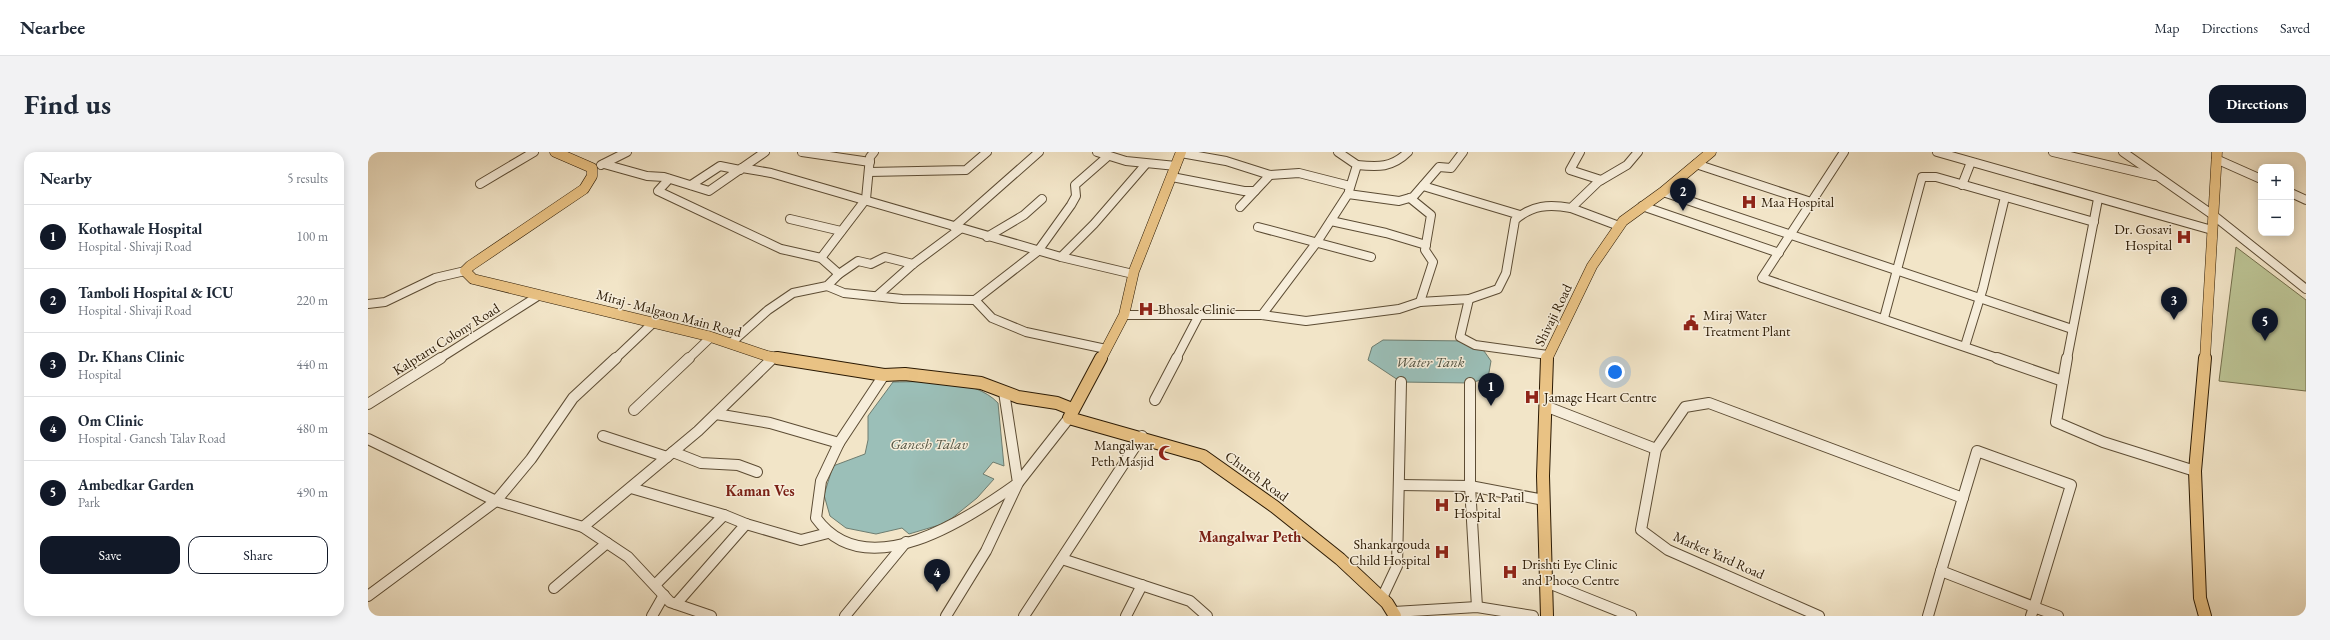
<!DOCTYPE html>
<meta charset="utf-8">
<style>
:root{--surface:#fff;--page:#f2f2f3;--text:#1f2937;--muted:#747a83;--line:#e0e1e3;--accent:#111827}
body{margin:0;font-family:"EB Garamond",serif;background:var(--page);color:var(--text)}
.controls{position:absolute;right:12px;top:12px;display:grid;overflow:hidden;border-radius:8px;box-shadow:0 2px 10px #0003}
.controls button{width:36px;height:36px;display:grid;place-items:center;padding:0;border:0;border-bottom:1px solid var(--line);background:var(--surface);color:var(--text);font:20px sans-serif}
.you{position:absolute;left:1247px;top:220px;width:14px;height:14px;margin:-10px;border:3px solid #fff;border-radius:50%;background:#1a73e8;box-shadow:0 0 0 6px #1a73e833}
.badge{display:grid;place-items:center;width:26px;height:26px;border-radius:50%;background:var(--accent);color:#fff;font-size:13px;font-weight:700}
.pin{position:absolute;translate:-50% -33px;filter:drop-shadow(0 1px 2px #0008)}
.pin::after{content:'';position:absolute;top:21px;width:14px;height:12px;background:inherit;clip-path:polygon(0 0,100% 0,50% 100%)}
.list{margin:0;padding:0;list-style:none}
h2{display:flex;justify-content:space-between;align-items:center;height:52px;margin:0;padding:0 16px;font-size:17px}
h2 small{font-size:13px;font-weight:400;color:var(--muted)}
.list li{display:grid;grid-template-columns:26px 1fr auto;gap:12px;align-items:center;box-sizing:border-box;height:64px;padding:0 16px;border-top:1px solid var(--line)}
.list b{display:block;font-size:15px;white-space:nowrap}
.list p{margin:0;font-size:13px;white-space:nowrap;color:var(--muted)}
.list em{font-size:13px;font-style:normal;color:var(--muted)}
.actions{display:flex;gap:8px;padding:12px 16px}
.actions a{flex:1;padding:9px 0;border:1px solid var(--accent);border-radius:12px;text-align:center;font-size:14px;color:var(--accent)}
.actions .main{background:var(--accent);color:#fff}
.map{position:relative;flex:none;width:1938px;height:464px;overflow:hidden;border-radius:12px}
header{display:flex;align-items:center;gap:24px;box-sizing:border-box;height:56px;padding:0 20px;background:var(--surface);border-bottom:1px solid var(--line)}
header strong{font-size:19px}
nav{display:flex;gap:22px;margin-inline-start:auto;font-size:14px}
.intro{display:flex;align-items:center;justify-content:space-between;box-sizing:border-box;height:96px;padding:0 24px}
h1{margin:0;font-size:28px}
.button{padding:10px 18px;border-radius:12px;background:var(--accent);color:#fff;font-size:14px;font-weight:700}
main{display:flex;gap:24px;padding:0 24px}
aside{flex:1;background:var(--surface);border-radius:12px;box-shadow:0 2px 10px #0003}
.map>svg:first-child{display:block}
.green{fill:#bcc495;stroke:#736e4c}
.water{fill:#9bbfb8;stroke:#6e7d70}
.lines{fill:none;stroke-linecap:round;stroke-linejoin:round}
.minor-far1-casing{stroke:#5c4c34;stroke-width:10}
.minor-casing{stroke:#5c4c34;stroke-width:12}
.major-far1-casing{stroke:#2a1903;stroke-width:11}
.major-casing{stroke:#2a1903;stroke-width:14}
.minor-far1{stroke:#f7eedb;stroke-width:8}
.minor{stroke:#f7eedb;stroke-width:10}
.major-far1{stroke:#e9c284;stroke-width:10}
.major{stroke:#e9c284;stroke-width:12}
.labels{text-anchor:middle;stroke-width:3;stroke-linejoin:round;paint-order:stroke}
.poi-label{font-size:14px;fill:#2a1903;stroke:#f7eedb;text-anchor:start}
.street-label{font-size:14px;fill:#2a1903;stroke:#f7eedb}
.water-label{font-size:15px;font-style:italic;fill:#525342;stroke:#f7eedb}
.neighbourhood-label{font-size:15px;font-weight:bold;fill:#7a1f14;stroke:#f7eedb}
</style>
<header>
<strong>Nearbee</strong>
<nav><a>Map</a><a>Directions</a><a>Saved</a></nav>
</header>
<div class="intro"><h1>Find us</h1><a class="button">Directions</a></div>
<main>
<aside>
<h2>Nearby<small>5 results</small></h2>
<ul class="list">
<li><span class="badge">1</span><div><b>Kothawale Hospital</b><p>Hospital · Shivaji Road</p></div><em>100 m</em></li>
<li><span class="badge">2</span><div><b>Tamboli Hospital &amp; ICU</b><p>Hospital · Shivaji Road</p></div><em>220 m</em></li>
<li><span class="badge">3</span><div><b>Dr. Khans Clinic</b><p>Hospital</p></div><em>440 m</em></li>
<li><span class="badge">4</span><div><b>Om Clinic</b><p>Hospital · Ganesh Talav Road</p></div><em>480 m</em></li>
<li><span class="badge">5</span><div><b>Ambedkar Garden</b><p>Park</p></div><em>490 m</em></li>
</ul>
<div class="actions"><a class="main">Save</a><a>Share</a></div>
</aside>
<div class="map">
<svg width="1938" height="464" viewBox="0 0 1938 464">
<rect width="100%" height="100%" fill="#f2e5c8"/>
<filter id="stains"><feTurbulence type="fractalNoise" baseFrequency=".005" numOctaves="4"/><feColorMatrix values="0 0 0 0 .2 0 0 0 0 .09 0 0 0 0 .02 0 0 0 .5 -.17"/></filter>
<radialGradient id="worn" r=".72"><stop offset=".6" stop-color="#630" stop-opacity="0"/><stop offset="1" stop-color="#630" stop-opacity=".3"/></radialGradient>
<polygon class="green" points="1868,95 1938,148 1938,239 1851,229"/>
<g class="water">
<polygon points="1015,188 1100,189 1116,199 1123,209 1120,226 1102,231 1033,230 1000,208 1004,195"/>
<path d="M525,230C558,230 605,225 630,251L636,314L625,310L615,322L626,327L609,346L578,371L541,382L534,376L508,382L478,376L462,364L456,343L465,314L497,302L500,288V264Z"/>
</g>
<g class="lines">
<g class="minor-far1-casing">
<g id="minor-far1">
<polyline points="434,0 502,10"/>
<polyline points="729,0 758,9 808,14"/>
<polyline points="970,0 989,13 981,39"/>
<polyline points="1212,0 1202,18 1233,28"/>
<polyline points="1476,0 1394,126 1632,207"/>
<polyline points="1569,0 1844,78"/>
<polyline points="1685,0 1786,24"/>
<polyline points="1755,0 1845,63 1938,137"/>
<polyline points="813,1 858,9 902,23 931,21 982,34"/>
<polyline points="1848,7 1893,27"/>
<polyline points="236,12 279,24 296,25 341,39 397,0"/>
<polyline points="1328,12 1443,50"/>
<polyline points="233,13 259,0"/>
<path d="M989,13C1010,15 1024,16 1040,0"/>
<polyline points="374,16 403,21 693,105 765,122"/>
<polyline points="501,20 598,18 619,0"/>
<polyline points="804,25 876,39 887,39 902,23"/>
<polyline points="301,27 290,39 413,97 453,106 471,122 459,134 425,141 400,158 363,191"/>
<polyline points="112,32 166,0"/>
<polyline points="323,33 352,14 372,18"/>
<polyline points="1594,33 1603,10"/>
<polyline points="1055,34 1152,63"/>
<polyline points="1295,40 1704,177"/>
<polyline points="1923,41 1938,48"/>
<polyline points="1042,46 1063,63 1057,98 1065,110 1052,150"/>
<polyline points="1274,54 1411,101"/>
<polyline points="872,55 887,39"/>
<polyline points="1203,56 1251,74"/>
<polyline points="422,67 473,79"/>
<polyline points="963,69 1018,81 1058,93"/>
<polyline points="586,75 671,0"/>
<polyline points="890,75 1003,105"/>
<polyline points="619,85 656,63 674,47"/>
<polyline points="693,105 726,72 778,12"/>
<polyline points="453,106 498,47 502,5 506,0"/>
<polyline points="471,122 490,109 503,112 517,105 545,112"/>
<polyline points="459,134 476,141 534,147 607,148 670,99 703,53 708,44 707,33 739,5"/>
<polyline points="509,144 545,112 592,77"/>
<polyline points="1101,147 1092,185 1107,193 1180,203"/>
<polyline points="607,148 624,166 658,180 738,197"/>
<polyline points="0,152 17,150 67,126 97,119"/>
<path d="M756,163H894L938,169L1031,157L1052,150L1101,147L1130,137L1138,121L1147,68C1164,53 1181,52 1203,56L1230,30L1259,13L1270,0"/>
<polyline points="894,163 949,90 980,42 1031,49 1045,45 1071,15 1083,16 1095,0"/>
<polyline points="1516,166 1554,25 1568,25 1726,70"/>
<polyline points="1597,194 1615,136 1637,45"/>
<polyline points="71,207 170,144"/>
<polyline points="247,207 286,170"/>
<polyline points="320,207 343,185"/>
<polyline points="404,207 406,205"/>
<polyline points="808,207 831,163"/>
<polyline points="1699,207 1730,47"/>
</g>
</g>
<g class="minor-casing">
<g id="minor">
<polyline points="1629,206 1695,229"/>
<polyline points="1699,206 1688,270 1735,290 1827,319"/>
<path d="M516,223L471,291L453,329L448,366C498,435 600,367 650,331L636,240"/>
<polyline points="1102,231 1102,334 1109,455"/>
<polyline points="787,248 809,206"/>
<polyline points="0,252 73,206"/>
<polyline points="1177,254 1288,297 1273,378 1300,398 1451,464"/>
<polyline points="266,258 321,206"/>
<polyline points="348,262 402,271 471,291"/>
<polyline points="235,284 299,305"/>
<polyline points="0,287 128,349 215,375 260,405 302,450 343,464"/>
<polyline points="1288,297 1317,255 1341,251 1595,346"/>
<polygon points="1609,299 1703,333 1666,455 1573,419"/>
<polyline points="305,300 333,311 370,313 389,320"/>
<polyline points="1032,333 1102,334 1176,348"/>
<polyline points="263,336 356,363 287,433"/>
<polyline points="378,372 433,388 460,381"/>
<polyline points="215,375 330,279 405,206"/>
<polyline points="694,407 822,449 839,464"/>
<polyline points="1178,430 1263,464"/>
<polyline points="186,436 239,391"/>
<polyline points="0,444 128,349 163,307 205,246 248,206"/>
<polyline points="1014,446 1029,414 1033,230"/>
<polyline points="308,452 378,372 356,363"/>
<polyline points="1026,460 1109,455 1165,464"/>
<polyline points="284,464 296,443"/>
<polyline points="477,464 538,390"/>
<polyline points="578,464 618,399 650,331 701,266"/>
<polyline points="656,464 774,284"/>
<polyline points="758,464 774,433"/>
<polyline points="1560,464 1573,419"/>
<polyline points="1663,464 1666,455 1690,464"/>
</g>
</g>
<g class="major-far1-casing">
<g id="major-far1">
<polyline points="187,0 224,16 224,24 216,37 102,114 97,119 105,127 340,184 399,204 415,207"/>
<polyline points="733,207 756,163 766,119 813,0"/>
<polyline points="1179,207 1224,114 1255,69 1295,40 1343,0"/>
<polyline points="1837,207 1849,0"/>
</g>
</g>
<g class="major-casing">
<g id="major">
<polyline points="409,206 516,223 537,222 613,231 650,245 689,251 704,257"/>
<polyline points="733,206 701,266 835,304 907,355 972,407 1019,451 1027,464"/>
<polyline points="1179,464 1175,324 1179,206"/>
<polyline points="1837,464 1832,446 1827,319 1837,206"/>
</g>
</g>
<use href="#minor-far1" class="minor-far1"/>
<use href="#minor" class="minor"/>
<use href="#major-far1" class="major-far1"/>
<use href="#major" class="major"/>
</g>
<defs>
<g id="hospital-bare" transform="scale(1.2)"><path d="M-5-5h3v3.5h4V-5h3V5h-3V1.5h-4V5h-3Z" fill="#8f2418" stroke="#f7eedb" stroke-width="2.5" paint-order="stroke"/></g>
<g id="civic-bare" transform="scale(1.2)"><path d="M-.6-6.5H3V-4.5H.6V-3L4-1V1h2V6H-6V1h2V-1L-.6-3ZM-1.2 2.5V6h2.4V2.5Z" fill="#8f2418" stroke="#f7eedb" stroke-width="2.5" paint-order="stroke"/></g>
<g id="mosque-bare" transform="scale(1.2)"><path d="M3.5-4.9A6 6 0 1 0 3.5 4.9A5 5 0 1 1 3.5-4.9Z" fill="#8f2418" stroke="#f7eedb" stroke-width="2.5" paint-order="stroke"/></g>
</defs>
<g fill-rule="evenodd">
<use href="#hospital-bare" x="1381" y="50"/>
<use href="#hospital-bare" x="1816" y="85"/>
<use href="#hospital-bare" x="778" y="157"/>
<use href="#civic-bare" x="1323" y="171"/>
<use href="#hospital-bare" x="1164" y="245"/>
<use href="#mosque-bare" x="798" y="301"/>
<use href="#hospital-bare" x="1074" y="353"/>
<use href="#hospital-bare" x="1074" y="400"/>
<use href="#hospital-bare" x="1142" y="420"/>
</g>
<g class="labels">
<g class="poi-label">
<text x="1393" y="55">Maa Hospital</text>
<text x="1804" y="82" text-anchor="end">Dr. Gosavi<tspan x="1804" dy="16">Hospital</tspan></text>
<text x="790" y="162">Bhosale Clinic</text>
<text x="1335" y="168">Miraj Water<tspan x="1335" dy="16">Treatment Plant</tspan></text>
<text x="1176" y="250">Jamage Heart Centre</text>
<text x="786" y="298" text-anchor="end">Mangalwar<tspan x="786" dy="16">Peth Masjid</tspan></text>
<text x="1086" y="350">Dr. A R Patil<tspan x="1086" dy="16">Hospital</tspan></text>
<text x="1062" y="397" text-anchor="end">Shankargouda<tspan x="1062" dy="16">Child Hospital</tspan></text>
<text x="1154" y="417">Drishti Eye Clinic<tspan x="1154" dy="16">and Phoco Centre</tspan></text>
</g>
<g class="street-label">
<text transform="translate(301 161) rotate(15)" y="5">Miraj - Malgaon Main Road</text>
<text transform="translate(1185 163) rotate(-64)" y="5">Shivaji Road</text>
<text transform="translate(78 187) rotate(-32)" y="5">Kalptaru Colony Road</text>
<text transform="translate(889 324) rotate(36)" y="5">Church Road</text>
<text transform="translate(1351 403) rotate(24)" y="5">Market Yard Road</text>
</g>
<g class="water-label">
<text x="1062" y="215">Water Tank</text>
<text x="561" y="297">Ganesh Talav</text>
</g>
<g class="neighbourhood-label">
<text x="392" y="344">Kaman Ves</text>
<text x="882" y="390">Mangalwar Peth</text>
</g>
</g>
<rect width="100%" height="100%" filter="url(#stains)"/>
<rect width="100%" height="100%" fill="url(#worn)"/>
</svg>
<div class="controls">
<button>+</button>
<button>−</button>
</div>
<div class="you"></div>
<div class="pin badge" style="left:1123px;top:254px">1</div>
<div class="pin badge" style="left:1315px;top:59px">2</div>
<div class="pin badge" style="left:1806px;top:168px">3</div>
<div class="pin badge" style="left:569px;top:440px">4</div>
<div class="pin badge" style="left:1897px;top:189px">5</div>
</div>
</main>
